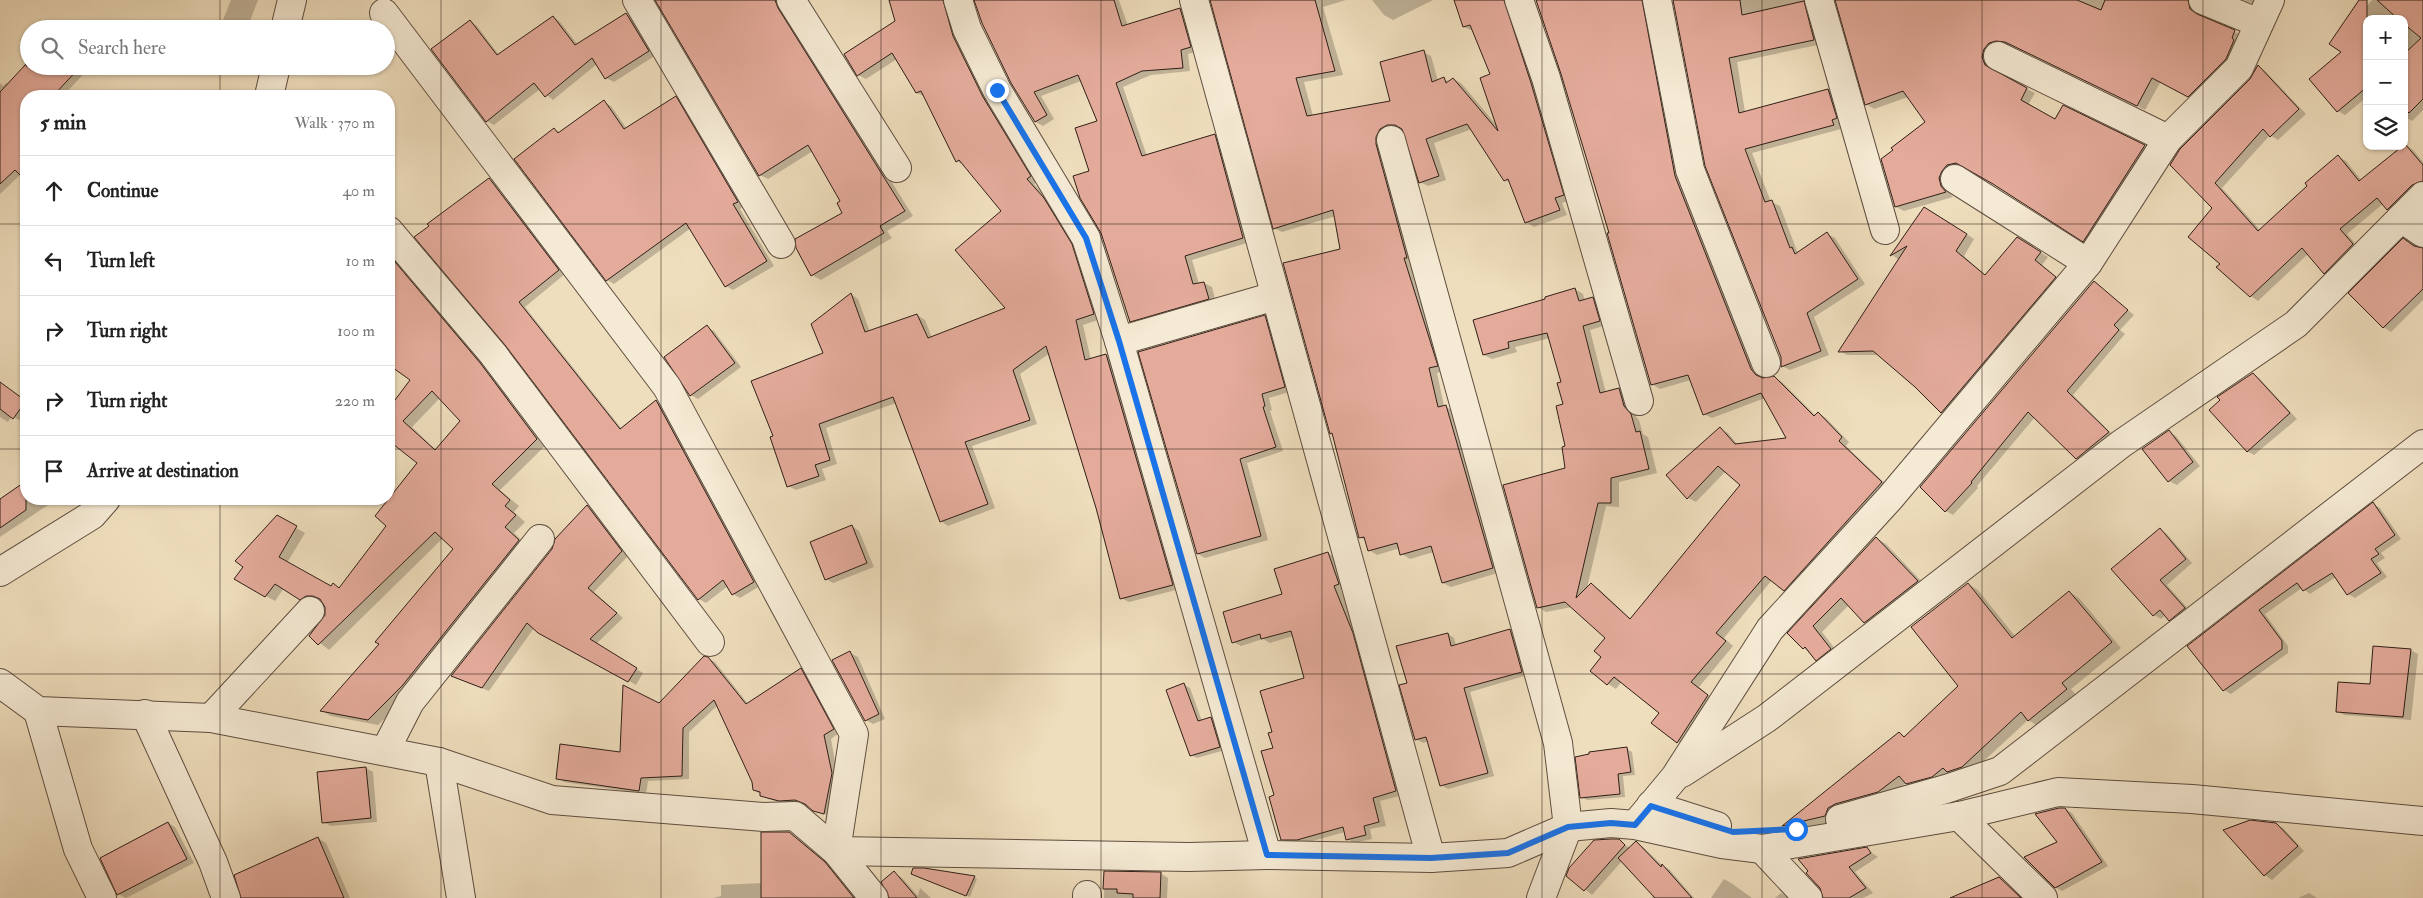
<!DOCTYPE html>
<meta charset="utf-8">
<style>
:root{--surface:#fff;--page:#f2f2f2;--text:#222;--muted:#767676;--line:#e0e0e0}
body{margin:0;font-family:"IM FELL Double Pica",serif;background:var(--page);color:var(--text)}
.controls{position:absolute;right:15px;top:15px;display:grid;overflow:hidden;border-radius:10px;box-shadow:0 1px 4px #0004}
.controls button{width:45px;height:45px;display:grid;place-items:center;padding:0;border:0;border-bottom:1px solid var(--line);background:var(--surface);color:var(--text);font:25px sans-serif}
.stop{position:absolute;width:15px;height:15px;margin:-11px;border:4px solid #1a73e8;border-radius:50%;background:#fff}
.stop.end{background:#1a73e8;border-color:#fff;box-shadow:0 1px 5px #0008}
.list{margin:0;padding:0;list-style:none}
h2{display:flex;justify-content:space-between;align-items:center;height:65px;margin:0;padding:0 20px;font-size:21px}
h2 small{font-size:16px;font-weight:400;color:var(--muted)}
.list li{display:grid;grid-template-columns:32px 1fr auto;gap:15px;align-items:center;box-sizing:border-box;height:70px;padding:0 20px;border-top:1px solid var(--line)}
.list b{display:block;font-size:19px;white-space:nowrap}
.list em{font-size:16px;font-style:normal;color:var(--muted)}
.icon{flex:none;width:28px;height:28px;fill:none;stroke:currentColor;stroke-width:2;stroke-linecap:round;stroke-linejoin:round}
.map{position:relative;flex:none;width:2423px;height:898px;overflow:hidden}
.search{position:absolute;background:var(--surface);box-shadow:0 1px 4px #0004;left:20px;top:20px;width:375px;height:55px;display:flex;align-items:center;gap:12px;box-sizing:border-box;padding:0 18px;border-radius:28px;color:var(--muted);font-size:19px}
.panel{position:absolute;background:var(--surface);box-shadow:0 1px 4px #0004;left:20px;top:90px;width:375px;height:415px;border-radius:20px}
.map>svg:first-child{display:block}
.shadow{fill:#0003;fill-rule:evenodd}
.building{fill:#e4ab9b;stroke:#2f1e17;fill-rule:evenodd}
.lines{fill:none;stroke-linecap:round;stroke-linejoin:round}
.minor-casing{stroke:#5f4e40;stroke-width:30}
.minor{stroke:#f5ead4;stroke-width:28}
.route{stroke:#1a73e8;stroke-width:6}
.grid{fill:none;stroke:#2f1e17;stroke-width:1;stroke-opacity:0.55}
</style>
<div class="map">
<svg width="2423" height="898" viewBox="0 0 2423 898">
<rect width="100%" height="100%" fill="#efdebd"/>
<filter id="stains"><feTurbulence type="fractalNoise" baseFrequency=".004" numOctaves="4"/><feColorMatrix values="0 0 0 0 .2 0 0 0 0 .09 0 0 0 0 .02 0 0 0 .5 -.17"/></filter>
<radialGradient id="worn" r=".72"><stop offset=".6" stop-color="#630" stop-opacity="0"/><stop offset="1" stop-color="#630" stop-opacity=".3"/></radialGradient>
<g class="shadow">
<polygon points="231,0 258,0 247,29 223,20"/>
<polygon points="656,0 785,0 786,14 913,216 887,231 892,238 821,280 812,275 844,213 842,202 813,151 768,179 760,175"/>
<polygon points="891,0 951,0 1038,181 1034,184 1052,204 1079,250 1101,319 1083,325 1091,360 1106,355 1114,359 1180,589 1129,602 1121,598 1097,507 1050,353 1020,374 1037,424 972,446 995,508 948,526 941,521 896,403 826,428 837,464 822,469 826,480 796,490 788,486 774,437 825,354 851,294 858,299 870,332 917,315 925,320 932,338 1007,308 1003,211 965,166 957,161 925,97 917,93 897,59 866,79 858,75 896,22"/>
<polygon points="974,0 1119,0 1128,26 1180,9 1187,14 1198,51 1188,54 1190,71 1151,75 1123,87 1147,156 1215,135 1222,139 1250,242 1192,260 1199,284 1204,283 1212,287 1216,303 1138,325 1131,321 1091,172 1098,122 1081,81 1041,96 1054,119 1043,126 1036,122"/>
<polygon points="1212,0 1346,0 1323,7 1343,75 1304,82 1313,116 1392,102 1423,52 1431,56 1438,81 1444,79 1450,82 1454,79 1462,84 1498,127 1491,75 1473,31 1464,27 1456,0 1512,0 1571,200 1562,203 1567,215 1534,227 1526,222 1512,184 1505,180 1472,129 1434,143 1446,180 1428,186 1420,182 1403,129 1396,129 1445,371 1437,373 1444,406 1454,411 1501,572 1451,587 1443,583 1434,552 1410,559 1402,554 1400,548 1377,555 1369,550 1365,540 1360,537 1334,434 1331,433 1342,250 1336,216 1282,232 1274,228"/>
<polygon points="1372,0 1433,0 1393,20 1384,15"/>
<polygon points="1537,0 1650,0 1759,374 1763,380 1774,377 1782,382 1816,416 1818,413 1826,418 1849,442 1846,446 1889,487 1793,594 1772,580 1724,638 1733,646 1699,687 1715,701 1685,747 1653,723 1661,713 1622,681 1616,689 1608,684 1603,657 1607,638 1572,607 1546,612 1538,607 1566,469 1562,383 1550,338 1515,347 1517,352 1492,359 1484,355 1547,300 1575,289 1583,294 1585,301 1593,299 1601,303 1607,325 1590,330 1606,393 1619,390 1627,394 1632,412 1639,420 1643,434 1648,437 1657,473 1619,482 1619,507 1606,506 1587,588 1591,584 1599,589 1631,619 1741,485 1726,471 1696,502 1688,498 1668,475 1720,429 1728,433 1738,445 1788,439 1765,398 1712,418 1704,414 1691,380 1660,389 1652,384 1611,234 1562,73"/>
<polygon points="1674,0 1812,0 1822,44 1737,62 1745,112 1828,90 1836,95 1844,123 1840,125 1841,129 1752,153 1771,202 1780,206 1797,251 1799,253 1827,234 1835,238 1865,284 1814,317 1829,355 1790,370 1782,366 1782,357"/>
<polygon points="1837,0 2196,0 2195,8 2198,15 2243,36 2242,46 2196,101 2161,81 2145,110 2014,46 2005,44 1990,62 1993,71 2035,93 2028,105 2056,121 2064,107 2152,151 2092,245 1997,185 1965,167 1956,169 1947,183 1949,192 1953,197 1904,211 1896,207 1927,122 1908,97 1874,109 1866,104"/>
<polygon points="2244,0 2261,0 2259,6"/>
<polygon points="2372,0 2423,0 2423,110 2412,121 2404,116 2404,19 2367,19 2367,97 2345,115 2338,111 2343,52 2362,12"/>
<polygon points="626,14 634,18 656,55 614,82 606,78 597,64 553,100 540,89 494,125 487,121 470,21 477,26 499,55 553,17 560,22 578,45"/>
<polygon points="29,63 29,66 91,66 63,96 26,96 26,179 21,174 0,194 0,83 3,86 6,83 9,85"/>
<polygon points="2258,67 2265,71 2306,114 2278,140 2270,135 2222,188 2260,230 2338,157 2346,161 2362,181 2406,145 2413,150 2423,162 2423,187 2396,213 2384,203 2347,234 2360,249 2332,277 2324,273 2308,254 2258,301 2251,296 2222,264 2214,208 2171,165 2251,80"/>
<polygon points="676,97 683,101 744,206 740,209 774,266 733,290 726,286 691,228 614,284 607,280 554,129 561,133 604,102 611,106 627,129"/>
<polygon points="489,179 496,183 565,274 525,307 622,429 657,402 664,406 760,586 740,598 733,594 728,586 706,603 699,599 506,344"/>
<polygon points="1925,208 1974,239 1964,256 1986,276 2025,243 2048,257 2042,265 2063,283 1950,416 1942,412 1916,386 1880,355 1847,355 1840,351 1899,260 1892,255"/>
<polygon points="2403,240 2423,249 2423,300 2391,332 2383,327"/>
<path d="M389,251L490,371L546,445L500,490L519,506L514,512L525,522L514,533L528,546L412,692L378,725L331,716L322,711L381,644L455,549L443,538L329,650L310,635L326,615V606L323,601L310,604L284,588L275,601L235,579L277,517L305,533L287,563L331,587L333,585L340,589L388,526L418,463L395,444L389,451V412L412,379L389,364V330L399,316L389,310V301L392,295L389,293ZM440,398L462,421L436,450L412,427Z"/>
<polygon points="2095,283 2134,315 2120,330 2125,334 2073,395 2115,437 2083,463 2076,458 2035,417 1977,486 1978,488 1953,515 1946,511 1921,487"/>
<polygon points="1265,317 1272,321 1292,391 1269,398 1272,410 1270,411 1283,451 1247,463 1268,540 1205,558 1198,554"/>
<polygon points="707,327 714,331 741,367 698,399 691,395"/>
<polygon points="2253,374 2259,378 2297,419 2254,455 2247,451"/>
<polygon points="0,382 26,402 26,420 24,423 12,416 8,422 0,417"/>
<polygon points="2169,432 2176,436 2200,466 2177,485 2169,481"/>
<polygon points="26,483 26,499 50,499 51,503 0,537 0,500"/>
<polygon points="2373,504 2380,508 2401,539 2381,553 2385,558 2377,563 2387,577 2355,598 2348,594 2336,577 2310,594 2302,588 2265,614 2288,646 2288,653 2231,694 2224,690 2189,646"/>
<polygon points="588,507 594,511 628,556 594,592 623,618 596,644 643,673 636,685 534,628 489,691 459,679"/>
<polygon points="852,526 859,531 874,567 833,583 826,579"/>
<polygon points="2160,530 2167,534 2192,563 2167,585 2192,613 2177,624 2166,615 2161,619 2154,615"/>
<polygon points="1876,538 1886,544 1927,587 1875,628 1865,622 1849,605 1822,632 1840,655 1826,665 1816,660 1789,633"/>
<polygon points="1328,553 1335,558 1345,588 1341,590 1360,639 1403,795 1380,801 1386,826 1370,829 1372,839 1354,843 1347,839 1345,832 1305,843 1289,843 1282,839 1275,796 1273,732 1306,679 1293,636 1270,643 1263,639 1241,646 1233,642"/>
<polygon points="1968,584 1978,590 2015,636 2069,592 2079,598 2121,648 2071,689 2076,695 2038,726 2028,720 1972,772 1917,789 1906,783 1889,797 1835,821 1793,831 1784,826 1900,734 1905,737 1960,686"/>
<polygon points="1510,630 1517,634 1528,675 1470,692 1494,776 1448,789 1441,785 1429,741 1423,743 1416,739 1408,683 1448,634 1454,638 1456,646"/>
<polygon points="2410,650 2418,654 2411,720 2344,715 2337,711 2371,686"/>
<polygon points="850,653 858,657 885,719 873,724 866,720"/>
<polygon points="708,658 715,662 748,704 801,670 808,674 839,733 831,739 838,778 831,817 803,804 787,804 768,799 754,790 754,781 718,705 689,732 689,779 648,781 646,794 564,782 557,778 622,754 659,705"/>
<polygon points="1184,685 1190,688 1202,721 1211,718 1216,722 1225,750 1197,758 1191,755"/>
<polygon points="1627,749 1632,752 1635,775 1623,776 1625,797 1587,800 1581,797"/>
<polygon points="366,768 373,772 377,822 331,826 323,822"/>
<polygon points="2065,809 2072,813 2108,866 2062,891 2055,887"/>
<polygon points="168,823 175,827 194,863 126,898 118,894"/>
<polygon points="2276,824 2283,828 2304,851 2272,880 2265,875"/>
<polygon points="789,833 833,868 857,898 713,898 721,896 721,885 762,883"/>
<polygon points="318,838 326,843 350,898 244,898"/>
<polygon points="1618,841 1630,848 1636,843 1643,847 1663,866 1669,869 1694,898 1651,898 1654,895 1622,861 1592,895 1568,875"/>
<polygon points="1866,849 1878,857 1855,872 1873,893 1863,898 1824,898 1824,894 1807,873"/>
<polygon points="1105,872 1160,873 1168,878 1167,898 1104,898"/>
<polygon points="894,873 902,878 918,896 920,888 931,898 890,898"/>
<polygon points="916,876 974,877 977,879 970,897"/>
<polygon points="1999,878 2022,898 1953,898"/>
<polygon points="1724,879 1731,883 1752,898 1711,898"/>
<polygon points="1781,893 1788,897 1789,898 1775,898"/>
<polygon points="2309,893 2317,898 2298,898"/>
</g>
<g class="building">
<polygon points="655,0 775,0 778,8 905,211 880,226 884,233 811,276 796,248 795,239 842,213 837,203 840,201 808,145 759,176"/>
<polygon points="889,0 943,0 953,36 983,97 1031,176 1027,179 1044,198 1072,244 1094,314 1076,320 1085,360 1106,354 1173,585 1120,599 1096,508 1046,346 1013,370 1030,420 965,442 988,504 940,522 893,397 819,424 830,460 815,465 819,476 787,487 770,437 773,436 751,381 823,353 811,324 851,293 865,332 917,314 928,338 1005,308 955,250 1001,211 959,160 956,162 921,91 916,93 892,53 857,76 844,54 895,21"/>
<polygon points="974,0 1114,0 1122,26 1180,8 1191,47 1181,50 1183,68 1142,71 1116,83 1142,156 1215,134 1243,238 1185,256 1193,284 1204,282 1209,299 1130,322 1101,233 1080,198 1073,176 1089,171 1075,128 1097,121 1078,75 1034,92 1047,115 1035,122 1011,83 982,23"/>
<polygon points="1210,0 1315,0 1335,71 1296,78 1307,116 1390,101 1380,62 1424,50 1432,82 1444,77 1446,83 1453,78 1498,131 1480,78 1490,74 1470,25 1463,27 1454,0 1504,0 1531,83 1564,195 1555,198 1560,210 1525,223 1508,179 1504,181 1467,124 1426,139 1439,176 1419,183 1402,129 1395,125 1387,125 1380,129 1376,137 1376,144 1407,258 1404,258 1438,366 1429,368 1438,407 1446,405 1493,568 1442,583 1431,546 1400,555 1397,543 1368,551 1364,537 1359,538 1332,433 1330,434 1283,263 1340,249 1333,210 1273,229"/>
<polygon points="1536,0 1642,0 1675,176 1751,369 1756,375 1763,378 1774,376 1814,416 1818,412 1842,437 1839,441 1882,482 1784,591 1765,576 1716,633 1726,641 1691,682 1708,695 1677,743 1651,723 1659,713 1614,677 1607,685 1590,671 1601,657 1594,651 1605,638 1565,602 1537,608 1503,485 1565,468 1562,447 1565,446 1556,406 1563,404 1557,383 1561,382 1547,333 1508,342 1509,348 1483,355 1473,320 1545,299 1545,297 1575,288 1579,301 1593,297 1600,321 1583,326 1600,393 1619,388 1624,406 1631,414 1636,432 1640,431 1649,469 1611,478 1611,503 1598,503 1576,598 1591,583 1630,619 1740,485 1718,466 1687,499 1666,475 1720,427 1735,444 1786,438 1761,393 1703,415 1688,375 1651,385 1607,233 1609,233 1561,74"/>
<polygon points="1673,0 1740,0 1742,15 1804,1 1814,40 1729,58 1739,113 1828,89 1837,118 1832,120 1834,125 1745,149 1765,202 1772,200 1790,248 1792,247 1795,254 1827,232 1858,279 1807,313 1821,351 1781,367 1781,357 1705,166"/>
<polygon points="1835,0 2077,0 2101,10 2105,0 2188,0 2190,9 2197,14 2235,30 2232,38 2234,40 2226,59 2188,97 2152,78 2137,106 2005,42 1996,41 1989,43 1984,49 1982,57 1985,65 2027,88 2021,100 2055,119 2063,105 2145,145 2083,242 1993,184 1956,163 1947,165 1942,171 1939,178 1941,186 1946,192 1895,207 1881,159 1893,150 1891,148 1925,122 1903,91 1865,105"/>
<polygon points="2359,0 2367,0 2367,87 2337,112 2309,79 2341,52 2329,44"/>
<polygon points="2377,0 2423,0 2423,99 2409,113 2404,108 2404,54 2421,38 2404,24 2404,19 2398,19"/>
<polygon points="626,13 649,51 605,79 592,58 545,97 534,83 486,122 431,49 470,20 497,55 553,16 575,45"/>
<polygon points="26,64 26,66 81,66 53,96 26,96 26,181 15,170 0,184 0,92"/>
<polygon points="2258,65 2299,109 2270,137 2263,129 2215,183 2258,231 2307,186 2305,183 2338,155 2359,181 2405,144 2423,165 2423,181 2412,185 2387,210 2377,198 2340,229 2353,244 2324,274 2302,248 2250,297 2216,267 2220,264 2188,237 2212,208 2170,165 2180,149 2250,79"/>
<polygon points="676,96 738,202 733,204 767,261 725,287 686,223 606,281 514,159 554,128 558,133 604,100 624,129"/>
<polygon points="489,178 559,270 519,302 620,429 656,400 754,582 732,595 723,580 698,600 505,345 414,237 429,226 427,224"/>
<polygon points="1924,207 1967,234 1956,251 1985,275 2017,237 2041,252 2035,260 2056,277 1941,413 1915,387 1873,351 1838,352 1907,246 1890,256"/>
<polygon points="2403,238 2414,246 2423,248 2423,289 2383,328 2348,293"/>
<path d="M390,256L481,364L537,439L492,484L510,500L505,506L516,515L505,527L519,540L402,686L368,720L320,711L379,644L375,642L453,549L435,532L318,645L309,636L325,615V607L320,599L313,596H306L300,600L275,584L265,597L234,579L243,567L235,561L277,515L297,526L279,557L331,586L333,583L339,588L386,526L375,516L417,463L389,441V408L410,380L389,365ZM432,391L460,421L435,450L403,421Z"/>
<polygon points="2094,281 2128,310 2114,325 2119,330 2067,391 2109,432 2076,459 2028,412 1971,482 1972,483 1945,512 1920,487"/>
<polygon points="1265,315 1285,387 1262,394 1265,406 1263,407 1276,447 1240,459 1261,536 1197,554 1138,352"/>
<polygon points="707,325 735,363 690,396 664,357"/>
<polygon points="2253,373 2290,413 2247,452 2209,410 2220,400 2217,397"/>
<polygon points="0,382 26,401 13,419 0,409"/>
<polygon points="2169,430 2193,462 2168,482 2142,449"/>
<polygon points="26,481 26,510 0,528 0,499"/>
<polygon points="2373,502 2395,535 2375,549 2379,554 2371,559 2381,573 2347,595 2332,573 2303,591 2297,583 2259,610 2282,641 2282,649 2223,691 2187,646"/>
<polygon points="587,505 622,551 588,588 617,613 590,639 637,668 628,682 538,633 527,623 482,688 451,676 552,549 555,539"/>
<polygon points="852,525 867,563 825,580 810,542"/>
<polygon points="2160,528 2186,559 2160,580 2185,608 2169,621 2160,610 2153,616 2111,569"/>
<polygon points="1876,537 1918,581 1864,623 1841,598 1813,626 1831,649 1816,661 1805,647 1803,649 1787,633"/>
<polygon points="1328,552 1339,584 1334,586 1353,633 1396,791 1373,798 1379,822 1364,826 1366,835 1346,840 1343,827 1297,840 1281,840 1269,797 1274,795 1261,751 1273,748 1268,733 1272,732 1260,691 1304,678 1291,631 1261,639 1260,634 1232,643 1223,612 1282,594 1274,569"/>
<polygon points="1968,583 2012,638 2069,591 2112,642 2062,683 2067,689 2028,721 2021,712 1962,767 1947,772 1943,768 1932,777 1906,784 1899,776 1878,792 1835,804 1828,808 1825,816 1782,826 1899,732 1904,737 1958,686 1911,627"/>
<polygon points="1510,629 1522,672 1464,688 1488,773 1440,786 1426,737 1415,740 1399,685 1407,683 1396,646 1448,633 1451,646"/>
<polygon points="2373,646 2411,649 2403,717 2336,712 2338,682 2370,684"/>
<polygon points="850,651 879,714 865,721 832,660"/>
<polygon points="704,656 708,657 746,704 801,668 834,729 824,735 832,773 824,814 813,811 805,804 795,800 779,801 760,796 760,792 753,790 752,782 714,700 683,728 682,776 641,778 639,791 556,779 560,744 620,752 623,685 659,703"/>
<polygon points="1184,683 1198,721 1211,717 1220,747 1190,756 1166,690"/>
<polygon points="1627,747 1631,772 1618,774 1620,794 1580,798 1575,757 1589,754 1589,752"/>
<polygon points="366,767 371,818 322,823 317,772"/>
<polygon points="2059,808 2065,808 2102,862 2055,888 2024,857 2057,842 2035,814"/>
<polygon points="2250,820 2276,823 2298,846 2264,876 2223,830"/>
<polygon points="168,822 187,859 117,895 100,858"/>
<polygon points="761,832 789,832 825,862 854,898 761,898"/>
<polygon points="318,837 344,898 241,898 234,875"/>
<polygon points="1611,839 1619,839 1625,845 1584,891 1566,876 1569,868 1594,840"/>
<polygon points="1636,841 1661,867 1662,864 1692,898 1655,898 1618,858"/>
<polygon points="1867,847 1871,853 1849,867 1866,888 1849,898 1823,898 1820,888 1806,873 1808,871 1798,859"/>
<polygon points="913,868 924,868 975,876 966,896 911,874"/>
<polygon points="894,871 917,898 889,898 881,882"/>
<polygon points="1104,871 1161,872 1160,898 1133,898 1133,894 1117,893 1117,889 1103,889"/>
<polygon points="1999,877 2021,898 1950,898"/>
</g>
<g class="lines">
<g class="minor-casing">
<g id="minor">
<polyline points="637,0 781,244"/>
<polyline points="791,0 897,168"/>
<polyline points="958,0 967,29 997,90 1086,238 1119,341 1267,855"/>
<polyline points="1194,0 1431,858"/>
<polyline points="1519,0 1546,78 1639,401"/>
<polyline points="1657,0 1690,170 1766,363"/>
<polyline points="1819,0 1885,230"/>
<polyline points="2203,0 2259,23"/>
<polyline points="384,13 667,387 854,734 836,851 874,898"/>
<polyline points="285,29 292,0"/>
<polyline points="1998,56 2168,139"/>
<polyline points="269,96 276,66"/>
<polyline points="1391,140 1558,743 1568,827 1541,898"/>
<polyline points="1955,179 2088,263"/>
<polyline points="2401,218 2423,233"/>
<polyline points="389,231 493,354 710,642"/>
<polyline points="1119,341 1275,296"/>
<polyline points="0,572 92,515 106,499"/>
<polyline points="0,683 38,711 211,718 439,762 552,800 764,817 795,816 836,851 1189,857 1267,855 1431,858 1508,853 1568,827 1611,823 1635,825 1722,844 1762,849 1959,816 2058,792 2192,799 2423,821"/>
<polyline points="38,711 78,849 102,898"/>
<polyline points="145,714 213,862 226,898"/>
<polyline points="211,718 310,611"/>
<polyline points="385,751 410,702 540,539"/>
<polyline points="439,762 461,898"/>
<polyline points="1682,773 1767,718 2121,444 2296,324 2423,196"/>
<polyline points="1651,805 1717,826"/>
<polyline points="1959,816 2043,898"/>
<polyline points="1840,819 1946,789 2000,771 2423,444"/>
<polyline points="1635,825 1675,777 1770,629 1890,498 2088,263 2168,139 2239,68 2270,0"/>
<polyline points="1762,849 1808,898"/>
<polyline points="1087,898 1087,895"/>
</g>
</g>
<use href="#minor" class="minor"/>
</g>
<g class="lines">
<polyline class="route" points="997,90 1086,238 1119,341 1267,855 1431,858 1508,853 1568,827 1611,823 1635,825 1651,806 1733,832 1796,829"/>
</g>
<path class="grid" d="M220,0V29M441,0V898M661,0V898M881,0V898M1101,0V898M1322,0V898M1542,0V898M1762,0V898M1982,0V898M2203,0V898M220,66V96M0,224H26M389,224H2423M0,449H26M389,449H2423M220,499V898M0,674H2423"/>
<rect width="100%" height="100%" filter="url(#stains)"/>
<rect width="100%" height="100%" fill="url(#worn)"/>
</svg>
<div class="controls">
<button>+</button>
<button>−</button>
<button><svg class="icon" aria-label="layers" viewBox="0 0 24 24"><path d="M12 4l9 5-9 5-9-5zM3 14l9 5 9-5"/></svg></button>
</div>
<div class="stop" style="left:1796px;top:829px"></div>
<div class="stop end" style="left:997px;top:90px"></div>
<div class="search"><svg class="icon" aria-label="search" viewBox="0 0 24 24"><circle cx="10" cy="10" r="6"/><path d="M15 15l6 6"/></svg>Search here</div>
<section class="panel">
<h2>5 min<small>Walk · 370 m</small></h2>
<ul class="list">
<li><svg class="icon" aria-label="ahead" viewBox="0 0 24 24"><path d="M12 20V5M6 11l6-6 6 6"/></svg><div><b>Continue</b></div><em>40 m</em></li>
<li><svg class="icon" aria-label="left" viewBox="0 0 24 24"><path d="M17 20v-9H6M10 6l-5 5 5 5"/></svg><div><b>Turn left</b></div><em>10 m</em></li>
<li><svg class="icon" aria-label="right" viewBox="0 0 24 24"><path d="M7 20v-9h11M14 6l5 5-5 5"/></svg><div><b>Turn right</b></div><em>100 m</em></li>
<li><svg class="icon" aria-label="right" viewBox="0 0 24 24"><path d="M7 20v-9h11M14 6l5 5-5 5"/></svg><div><b>Turn right</b></div><em>220 m</em></li>
<li><svg class="icon" aria-label="arrive" viewBox="0 0 24 24"><path d="M6 21V4h12l-3 4 3 4H6"/></svg><div><b>Arrive at destination</b></div></li>
</ul>
</section>
</div>
